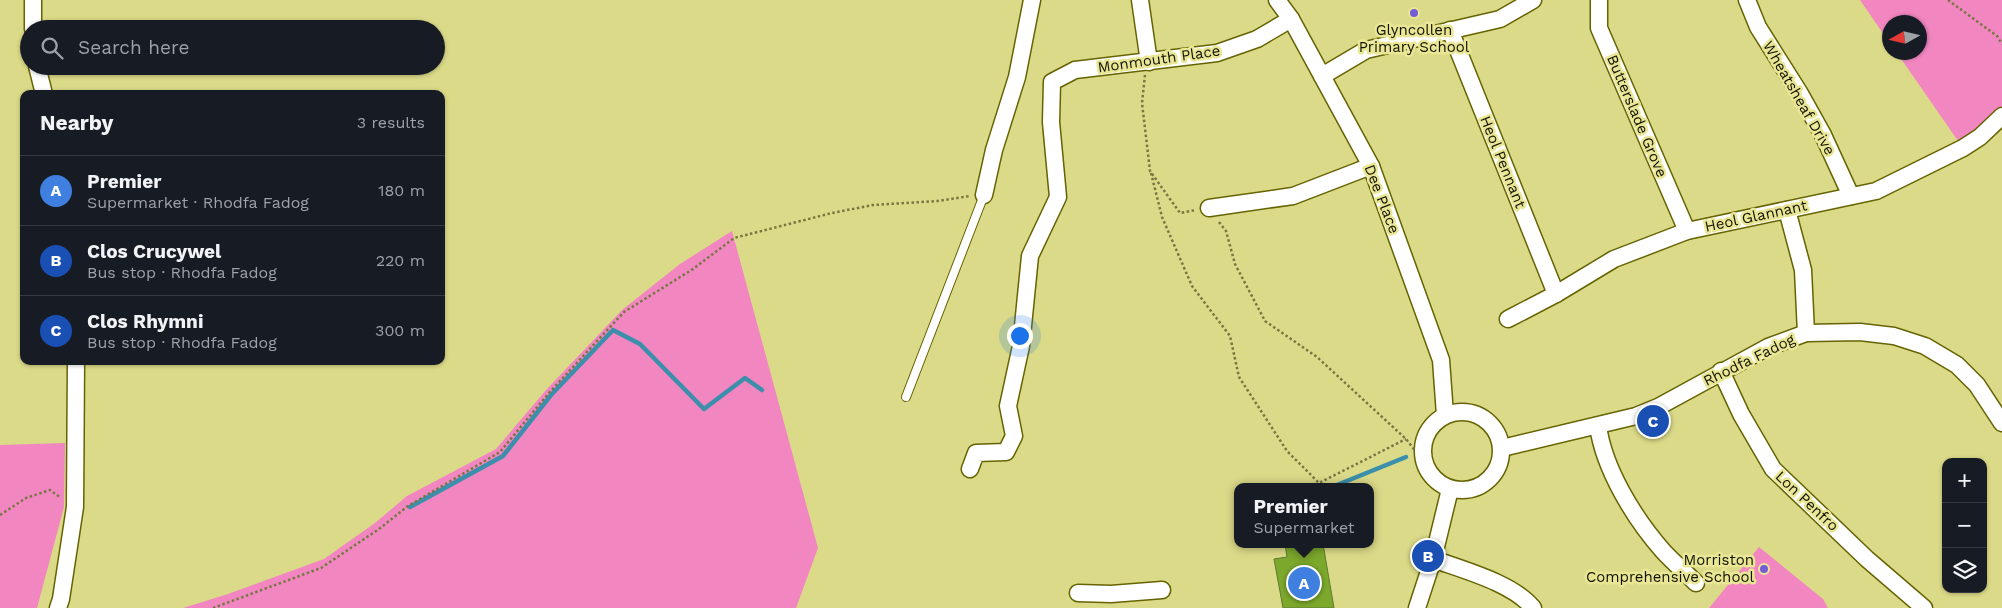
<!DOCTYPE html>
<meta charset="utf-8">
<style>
:root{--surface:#171b24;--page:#20242c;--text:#f1f3f6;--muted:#9ea1a6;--line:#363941;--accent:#735dd7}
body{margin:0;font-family:"Work Sans",sans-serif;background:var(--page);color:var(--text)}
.controls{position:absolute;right:15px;bottom:15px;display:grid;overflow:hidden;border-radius:10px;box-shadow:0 1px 4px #0004}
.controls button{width:45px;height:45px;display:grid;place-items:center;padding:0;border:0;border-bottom:1px solid var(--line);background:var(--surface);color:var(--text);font:25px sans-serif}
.compass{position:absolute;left:1882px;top:15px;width:45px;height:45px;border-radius:50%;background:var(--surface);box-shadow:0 1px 4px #0004;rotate:262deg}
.you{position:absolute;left:1019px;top:335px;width:18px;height:18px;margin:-12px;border:4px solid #fff;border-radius:50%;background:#1a73e8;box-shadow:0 0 0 8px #1a73e833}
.badge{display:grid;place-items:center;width:32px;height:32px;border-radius:50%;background:var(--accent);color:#fff;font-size:16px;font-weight:700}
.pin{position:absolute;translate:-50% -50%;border:2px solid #fff;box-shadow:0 1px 5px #0006}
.popup{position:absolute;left:1234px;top:483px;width:140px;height:65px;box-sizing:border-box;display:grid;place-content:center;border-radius:10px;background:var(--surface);filter:drop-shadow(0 1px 4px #0005);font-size:16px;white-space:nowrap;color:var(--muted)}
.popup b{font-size:19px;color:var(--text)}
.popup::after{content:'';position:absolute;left:50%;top:100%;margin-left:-10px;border:10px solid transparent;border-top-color:var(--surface)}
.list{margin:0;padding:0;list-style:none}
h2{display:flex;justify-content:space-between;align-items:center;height:65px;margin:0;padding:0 20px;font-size:21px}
h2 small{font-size:16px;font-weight:400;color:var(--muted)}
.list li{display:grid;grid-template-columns:32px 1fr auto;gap:15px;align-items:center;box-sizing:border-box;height:70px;padding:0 20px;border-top:1px solid var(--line)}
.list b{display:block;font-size:19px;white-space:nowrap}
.list p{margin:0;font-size:16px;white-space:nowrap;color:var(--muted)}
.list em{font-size:16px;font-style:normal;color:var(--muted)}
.icon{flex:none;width:28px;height:28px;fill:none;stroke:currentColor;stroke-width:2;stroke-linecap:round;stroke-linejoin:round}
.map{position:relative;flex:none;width:2002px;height:608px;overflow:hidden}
.search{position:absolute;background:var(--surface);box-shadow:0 1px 4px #0004;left:20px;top:20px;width:425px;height:55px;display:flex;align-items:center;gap:12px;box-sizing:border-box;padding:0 18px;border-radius:28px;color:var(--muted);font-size:19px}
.panel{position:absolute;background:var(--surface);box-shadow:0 1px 4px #0004;left:20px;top:90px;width:425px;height:275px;border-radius:10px}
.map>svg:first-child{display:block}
.green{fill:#f286c1}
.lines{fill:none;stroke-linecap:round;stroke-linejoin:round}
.stream{stroke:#3b8faa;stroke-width:4.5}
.building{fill:#7ca82c;stroke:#5e7a33}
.service-casing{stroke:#666302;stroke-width:10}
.minor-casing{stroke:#666302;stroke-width:19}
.path{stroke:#787744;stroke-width:2.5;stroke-dasharray:2.5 2.5;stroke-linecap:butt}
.service{stroke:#fff;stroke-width:8}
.minor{stroke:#fff;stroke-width:16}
.poi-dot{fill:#735dd7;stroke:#e9e795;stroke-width:2}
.labels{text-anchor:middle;stroke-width:5;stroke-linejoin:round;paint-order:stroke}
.poi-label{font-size:15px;fill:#131200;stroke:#e9e795}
.street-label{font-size:15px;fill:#131200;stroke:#e9e795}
</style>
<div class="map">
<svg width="2002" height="608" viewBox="0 0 2002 608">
<rect width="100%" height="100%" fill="#dbda88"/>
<g class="green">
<polygon points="1860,0 2002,0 2002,116 1963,148 1897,53 1920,52 1920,22 1890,22 1889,42"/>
<polygon points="732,231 818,548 796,608 183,608 228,594 324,559 375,523 407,496 496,449 546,390 622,310 680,264"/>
<polygon points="65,443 64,507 37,608 0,608 0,445"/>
<polygon points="1759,547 1823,599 1828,608 1709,608"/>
</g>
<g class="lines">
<g class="stream">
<polyline points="1332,487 1406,457"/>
<polyline points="410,507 503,456 551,395 613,330 640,344 704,409 745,378 762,390"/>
</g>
</g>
<polygon class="building" points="1285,544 1323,544 1334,608 1283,608 1274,559 1287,557"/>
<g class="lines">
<g class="service-casing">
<polyline id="service" points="906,397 984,195"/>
</g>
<g class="minor-casing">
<g id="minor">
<polyline points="33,0 33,29"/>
<polyline points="1140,0 1149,62"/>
<polyline points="1277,0 1291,19 1371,166 1441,360 1445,415"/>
<polyline points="1599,0 1599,28 1687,231"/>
<polyline points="1747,0 1758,27 1799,92 1823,135 1851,196"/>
<polyline points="1450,30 1556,294"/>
<polyline points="37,66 44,94"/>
<polyline points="1322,76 1366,50 1500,19 1533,0"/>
<polyline points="984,195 994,150 1017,77 1032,0"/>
<polyline points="1209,208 1293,196 1371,166"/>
<polyline points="1787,210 1803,270 1806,333"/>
<polyline points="1508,319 1556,294 1614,259 1687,231 1876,191 1963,148 1980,137 2002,116"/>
<polyline points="1721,371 1741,414 1773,469 1867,559 1924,608"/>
<circle cx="1462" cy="451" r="39"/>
<path d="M1598,426C1604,469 1634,518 1663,551C1673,562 1685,572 1696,583"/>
<polyline points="1502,448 1636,416 1658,407 1768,347 1806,333 1860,332 1894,336 1925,346 1957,365 1977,385 2002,423"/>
<polyline points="970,469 976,453 1006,452 1014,436 1008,406 1021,346 1030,256 1058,197 1051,122 1052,82 1075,70 1217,53 1257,39 1291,19"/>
<path d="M1433,559C1463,570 1513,583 1533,608"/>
<polyline points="1078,593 1111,594 1162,590"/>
<polyline points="58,608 61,599 75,507 76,361"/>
<polyline points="1417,608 1433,559 1450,489"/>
</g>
</g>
<g class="path">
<polyline points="1948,0 1997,36 2002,44"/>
<polyline points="1145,75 1142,103 1150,171 1180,213 1196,210"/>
<polyline points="1151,173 1162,217 1192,286 1230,336 1239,377 1287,451 1319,483 1406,439"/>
<polyline points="1219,222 1226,231 1235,264 1265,321 1317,357 1406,439 1424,462"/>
<polyline points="0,515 26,498 50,490 61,498"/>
<polyline points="213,608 321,568 379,529 408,506 500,452 548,394 624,312 693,269 734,238 832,213 873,205 938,201 970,196"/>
</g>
<use href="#service" class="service"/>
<use href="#minor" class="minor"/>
</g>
<g class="poi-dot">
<circle cx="1414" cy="13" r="5"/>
<circle cx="1764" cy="569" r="5"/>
</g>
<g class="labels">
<g class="poi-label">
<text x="1414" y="35">Glyncollen<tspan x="1414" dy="17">Primary School</tspan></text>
<text x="1754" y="565" text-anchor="end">Morriston<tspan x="1754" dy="17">Comprehensive School</tspan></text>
</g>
<g class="street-label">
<text transform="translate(1159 59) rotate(-8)" y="5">Monmouth Place</text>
<text transform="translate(1799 98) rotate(60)" y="5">Wheatsheaf Drive</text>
<text transform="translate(1637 116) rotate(67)" y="5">Butterslade Grove</text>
<text transform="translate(1503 162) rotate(68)" y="5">Heol Pennant</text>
<text transform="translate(1382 199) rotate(69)" y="5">Dee Place</text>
<text transform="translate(1756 216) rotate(-12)" y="5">Heol Glannant</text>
<text transform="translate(1749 360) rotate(-26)" y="5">Rhodfa Fadog</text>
<text transform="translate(1807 501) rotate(43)" y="5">Lon Penfro</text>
</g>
</g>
</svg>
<div class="controls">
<button>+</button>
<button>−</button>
<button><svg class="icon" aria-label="layers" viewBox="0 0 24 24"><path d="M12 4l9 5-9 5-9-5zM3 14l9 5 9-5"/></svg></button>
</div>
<svg class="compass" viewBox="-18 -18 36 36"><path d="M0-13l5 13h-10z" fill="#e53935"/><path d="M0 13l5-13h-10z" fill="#9ea1a6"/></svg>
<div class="you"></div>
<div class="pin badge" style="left:1304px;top:583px;background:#3f7fe0">A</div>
<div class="popup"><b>Premier</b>Supermarket</div>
<div class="pin badge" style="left:1428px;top:556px;background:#1a4fb4">B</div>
<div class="pin badge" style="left:1653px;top:421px;background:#1a4fb4">C</div>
<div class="search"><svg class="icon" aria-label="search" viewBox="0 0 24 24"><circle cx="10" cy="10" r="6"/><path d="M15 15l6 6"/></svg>Search here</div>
<section class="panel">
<h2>Nearby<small>3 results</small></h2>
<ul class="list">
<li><span class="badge" style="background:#3f7fe0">A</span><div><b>Premier</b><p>Supermarket · Rhodfa Fadog</p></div><em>180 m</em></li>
<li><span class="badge" style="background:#1a4fb4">B</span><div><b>Clos Crucywel</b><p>Bus stop · Rhodfa Fadog</p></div><em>220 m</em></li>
<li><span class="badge" style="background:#1a4fb4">C</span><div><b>Clos Rhymni</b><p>Bus stop · Rhodfa Fadog</p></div><em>300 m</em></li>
</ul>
</section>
</div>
